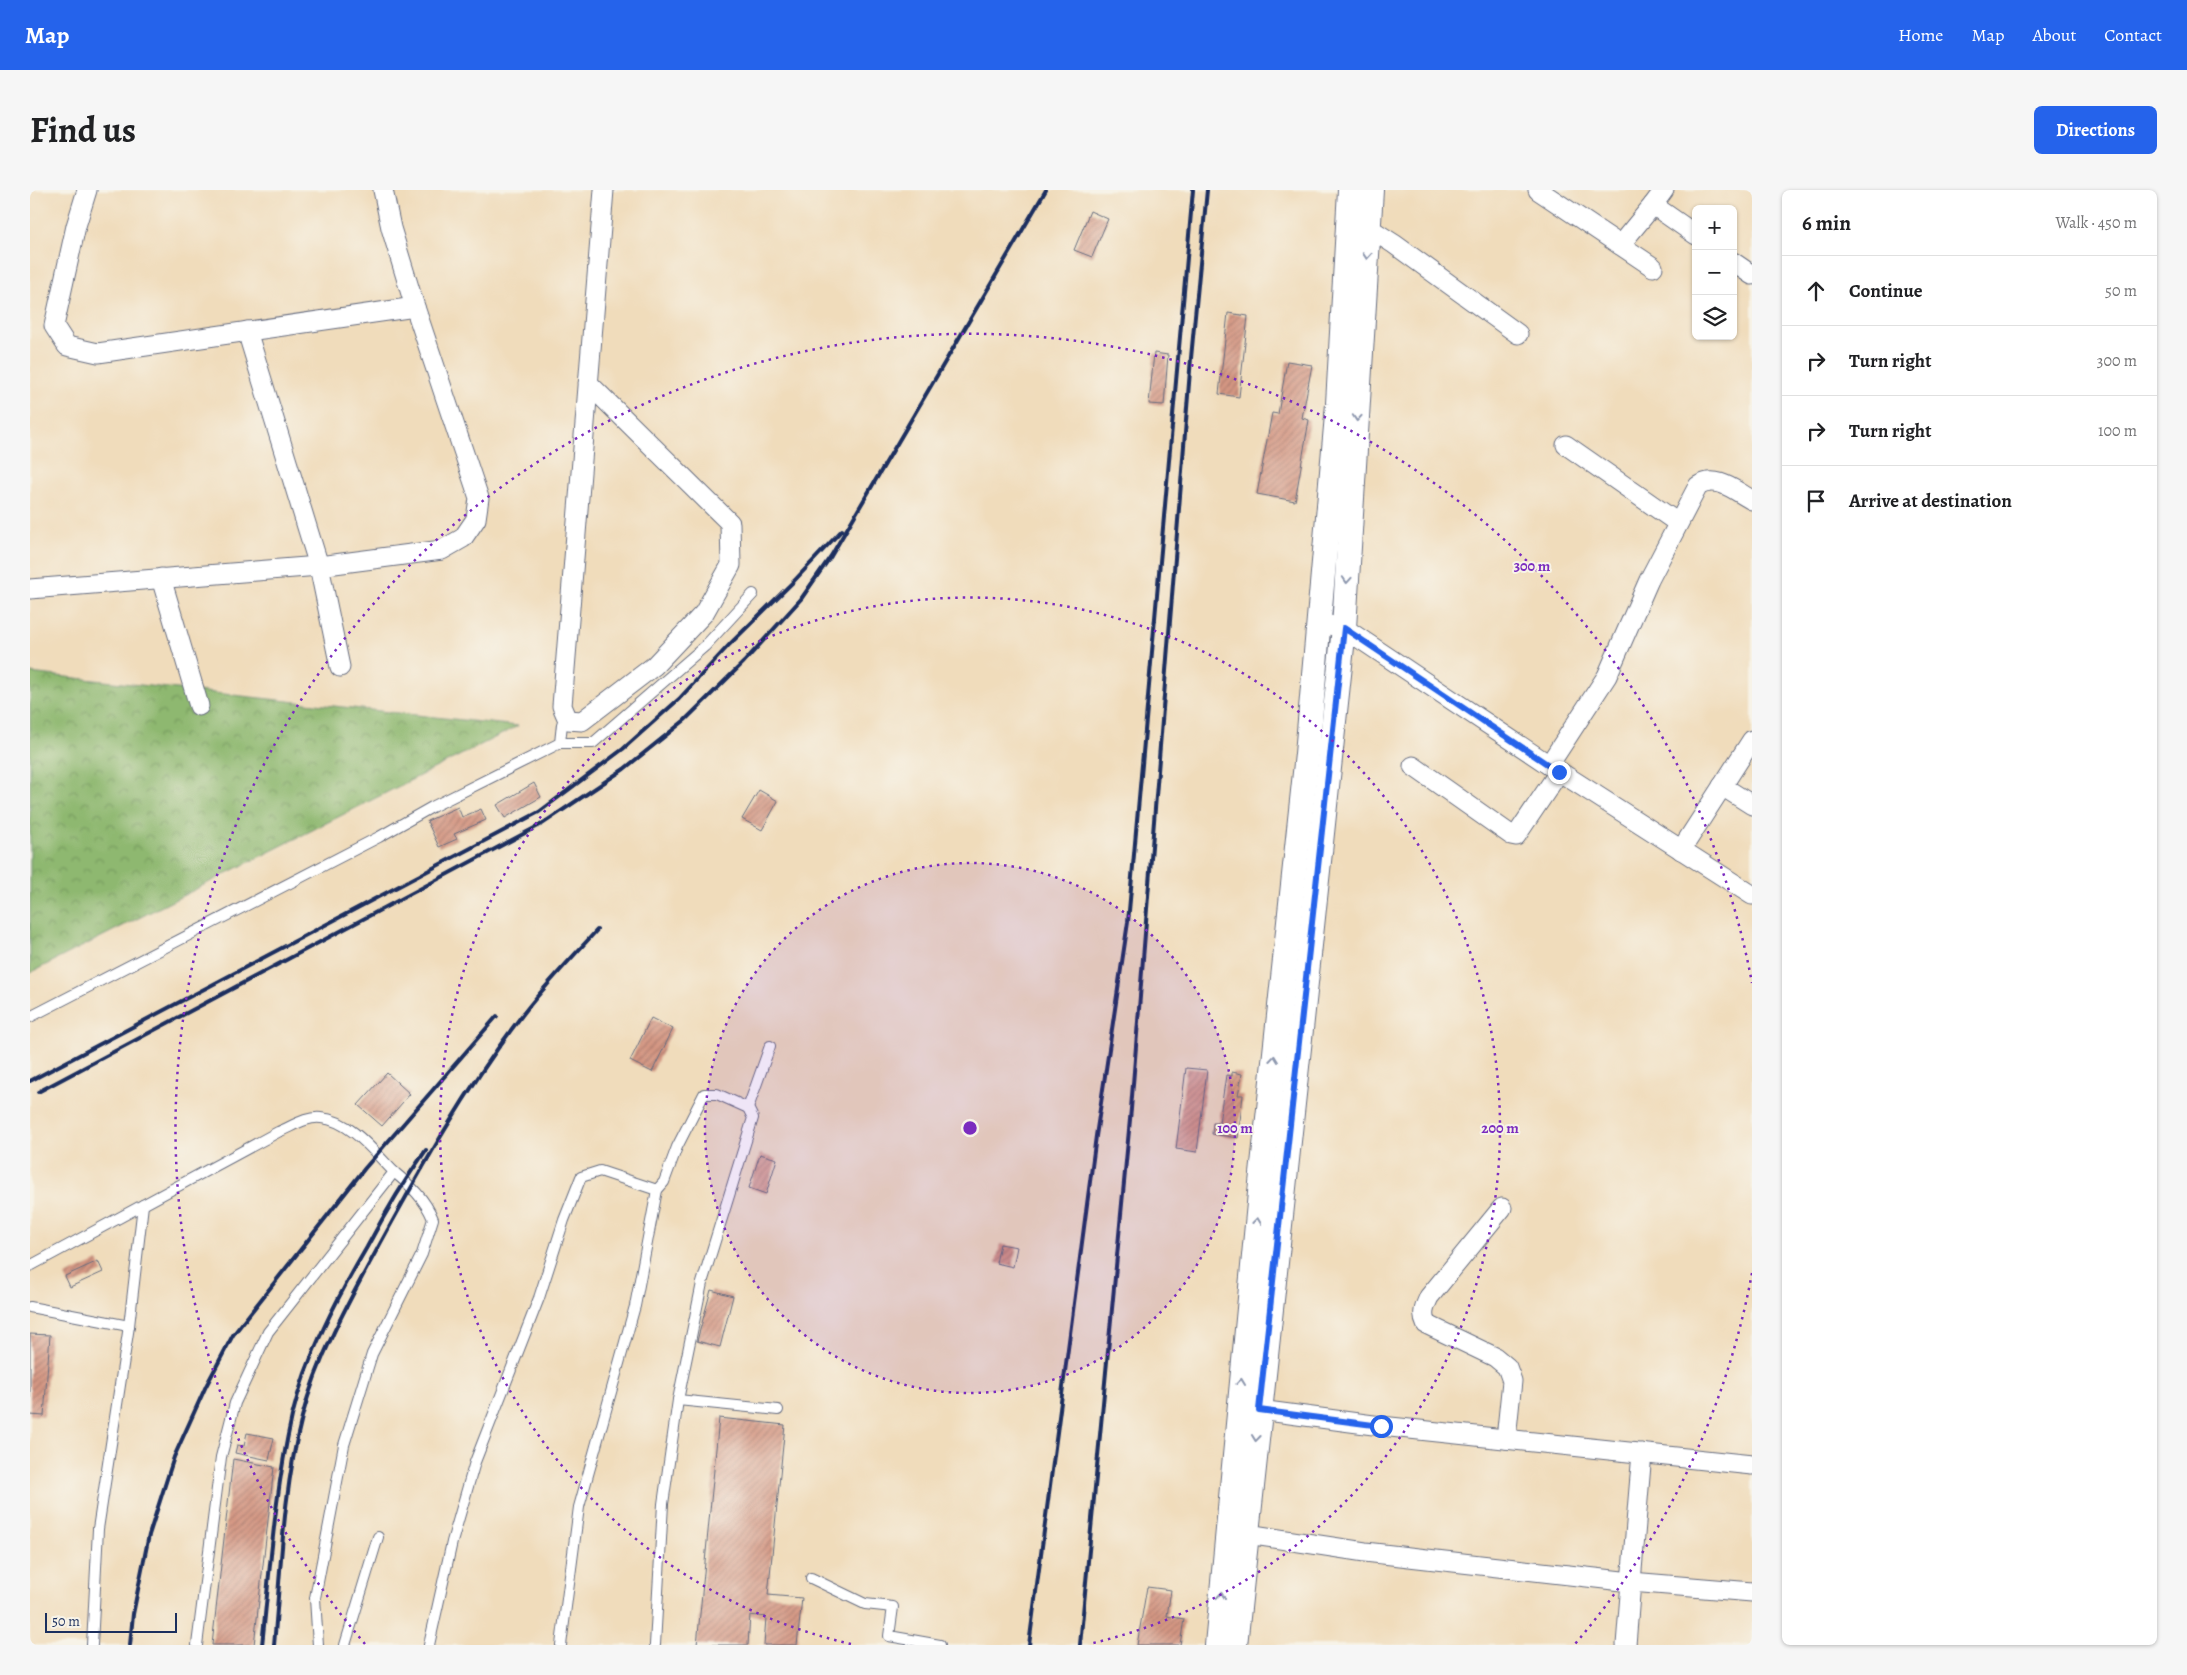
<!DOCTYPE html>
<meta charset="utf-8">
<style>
:root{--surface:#fff;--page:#f6f6f6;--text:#202124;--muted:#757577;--line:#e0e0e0;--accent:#2563eb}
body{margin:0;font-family:Alegreya,serif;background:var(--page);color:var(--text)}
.controls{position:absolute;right:15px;top:15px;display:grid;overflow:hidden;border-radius:8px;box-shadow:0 1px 4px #0004}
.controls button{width:45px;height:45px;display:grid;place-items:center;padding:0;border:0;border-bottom:1px solid var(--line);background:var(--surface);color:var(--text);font:25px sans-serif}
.scale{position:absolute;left:15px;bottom:12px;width:132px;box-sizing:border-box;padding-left:5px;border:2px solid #1b2f5e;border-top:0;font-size:14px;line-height:18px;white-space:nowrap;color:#1b2f5e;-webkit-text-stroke:4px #f7f3e8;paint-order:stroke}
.stop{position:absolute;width:15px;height:15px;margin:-11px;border:4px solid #2563eb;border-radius:50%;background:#fff}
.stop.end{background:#2563eb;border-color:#fff;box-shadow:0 1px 5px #0008}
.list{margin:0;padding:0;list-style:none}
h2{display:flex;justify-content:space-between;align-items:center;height:65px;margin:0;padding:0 20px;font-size:21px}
h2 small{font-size:16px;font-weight:400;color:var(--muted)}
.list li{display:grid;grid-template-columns:32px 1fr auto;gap:15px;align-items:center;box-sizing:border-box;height:70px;padding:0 20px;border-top:1px solid var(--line)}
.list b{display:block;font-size:19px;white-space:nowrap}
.list em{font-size:16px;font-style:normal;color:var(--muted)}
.icon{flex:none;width:28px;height:28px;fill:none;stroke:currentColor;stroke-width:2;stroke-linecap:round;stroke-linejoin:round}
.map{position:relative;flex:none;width:1722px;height:1455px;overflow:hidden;border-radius:8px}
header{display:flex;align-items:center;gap:30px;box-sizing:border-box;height:70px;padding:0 25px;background:var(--accent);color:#fff}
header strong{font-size:24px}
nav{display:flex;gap:28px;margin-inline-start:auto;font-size:18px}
.intro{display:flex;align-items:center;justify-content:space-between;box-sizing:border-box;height:120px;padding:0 30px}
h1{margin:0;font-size:35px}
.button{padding:12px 22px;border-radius:8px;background:var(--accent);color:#fff;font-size:18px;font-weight:700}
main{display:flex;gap:30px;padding:0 30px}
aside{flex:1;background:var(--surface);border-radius:8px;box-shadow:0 1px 4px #0004}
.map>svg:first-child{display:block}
.forest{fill:url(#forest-crowns);stroke:#547466}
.building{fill:url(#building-hatch)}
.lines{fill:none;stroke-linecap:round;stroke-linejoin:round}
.service-casing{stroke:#666c7f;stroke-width:12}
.minor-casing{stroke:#666c7f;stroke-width:21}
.tertiary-casing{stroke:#666c7f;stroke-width:26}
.service{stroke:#fff;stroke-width:10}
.minor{stroke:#fff;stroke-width:19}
.tertiary{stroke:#fff;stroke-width:24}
.rail{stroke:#1b2f5e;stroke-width:4}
.oneway{stroke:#8d97ae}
.route{stroke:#2563eb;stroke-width:6}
.ring{fill:none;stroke:#7b2cbf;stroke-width:2.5;stroke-dasharray:2.5 5}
.centre{fill:#7b2cbf;stroke:#f7f3e8;stroke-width:2.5}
.ring-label{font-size:15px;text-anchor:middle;font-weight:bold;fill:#7b2cbf;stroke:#f7f3e8;stroke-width:4;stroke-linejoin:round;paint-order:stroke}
</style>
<header>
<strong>Map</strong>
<nav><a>Home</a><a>Map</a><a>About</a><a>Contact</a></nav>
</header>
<div class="intro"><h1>Find us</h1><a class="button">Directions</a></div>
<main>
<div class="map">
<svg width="1722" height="1455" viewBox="0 0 1722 1455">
<defs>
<pattern id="forest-crowns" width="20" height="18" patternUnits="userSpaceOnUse" patternTransform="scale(1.25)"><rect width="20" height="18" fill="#8eb86f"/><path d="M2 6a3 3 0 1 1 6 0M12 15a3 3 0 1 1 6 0" fill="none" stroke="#73965e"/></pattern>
<pattern id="building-hatch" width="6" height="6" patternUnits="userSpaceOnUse" patternTransform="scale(1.25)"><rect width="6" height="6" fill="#d49682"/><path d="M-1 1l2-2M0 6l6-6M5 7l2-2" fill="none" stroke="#ab7b6e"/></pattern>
</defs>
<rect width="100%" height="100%" fill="#f7f3e8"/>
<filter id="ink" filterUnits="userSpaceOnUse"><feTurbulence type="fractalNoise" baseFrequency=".02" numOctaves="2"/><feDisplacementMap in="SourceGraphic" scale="10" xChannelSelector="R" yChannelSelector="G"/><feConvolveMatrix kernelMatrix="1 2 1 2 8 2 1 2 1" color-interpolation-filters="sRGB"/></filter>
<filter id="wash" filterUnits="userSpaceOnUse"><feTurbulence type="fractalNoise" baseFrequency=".0096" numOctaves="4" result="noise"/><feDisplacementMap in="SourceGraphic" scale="20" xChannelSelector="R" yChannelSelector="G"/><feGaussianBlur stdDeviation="1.12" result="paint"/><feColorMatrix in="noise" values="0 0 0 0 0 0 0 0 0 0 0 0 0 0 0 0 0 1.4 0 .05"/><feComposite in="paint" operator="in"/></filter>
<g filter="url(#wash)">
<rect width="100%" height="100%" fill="#f0dcbb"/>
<polygon class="forest" points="0,483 488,536 0,783"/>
<g id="blocks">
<g class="building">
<polygon points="1060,21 1078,29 1062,67 1044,60"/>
<polygon points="1198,123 1218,126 1209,207 1189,204"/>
<polygon points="1124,163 1138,165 1134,215 1119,214"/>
<polygon points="1257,171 1282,175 1272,228 1279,230 1265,311 1227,304 1242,223 1248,224"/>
<polygon points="504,593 511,607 475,628 467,615"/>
<polygon points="729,600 748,611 732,640 712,629"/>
<polygon points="428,617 432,627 451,619 456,630 424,644 427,649 409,657 397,631"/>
<polygon points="621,828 643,839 622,882 600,871"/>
<polygon points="1156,878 1177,880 1167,962 1146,959"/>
<polygon points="1202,882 1212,884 1208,905 1213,905 1208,948 1182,944 1183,933 1189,933 1196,885 1202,886"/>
<polygon points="357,883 380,904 352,936 328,915"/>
<polygon points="730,964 747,969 736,1004 719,998"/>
<polygon points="970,1054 987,1057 983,1077 966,1073"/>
<polygon points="68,1071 73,1082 40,1097 35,1086"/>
<polygon points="681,1100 703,1106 690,1157 667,1151"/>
<polygon points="0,1144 20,1145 14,1226 0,1225"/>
<polygon points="689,1228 755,1235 738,1405 772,1408 767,1455 734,1455 736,1427 720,1425 718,1455 667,1455"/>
<polygon points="217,1243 244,1248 239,1270 205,1263 207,1255 214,1256"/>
<polygon points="203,1269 244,1277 224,1455 182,1455"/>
<polygon points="1117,1397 1141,1400 1137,1426 1154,1429 1150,1455 1107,1455"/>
</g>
</g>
</g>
<g filter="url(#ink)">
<use href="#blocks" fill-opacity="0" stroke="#666c7f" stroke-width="1"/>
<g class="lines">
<g class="service-casing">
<g id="service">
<polyline points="530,553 563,553 675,456 723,404"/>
<polyline points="0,827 349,647 402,617 530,553 532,534 538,530"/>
<polyline points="718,918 740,856"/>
<path d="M0,1076L248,942C261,937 277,926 291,928C320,930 345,963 364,982L238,1142L205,1213L191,1267L167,1455"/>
<polyline points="0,1117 99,1136 68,1339 62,1455"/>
<polyline points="99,1136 113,1015"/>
<polyline points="648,1210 748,1220"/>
<polyline points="781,1388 835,1414 863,1417 859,1446 910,1455"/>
<path d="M288,1455L285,1408L314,1255L342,1164L392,1064L403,1029C395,1009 381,996 364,982"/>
<polyline points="315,1455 348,1347"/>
<polyline points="399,1455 422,1352 445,1272 509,1108 534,1030 551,987 570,981 627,1000 634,992 647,957 674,904 687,904 718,918 723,928 672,1093 648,1210 633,1314 625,1455"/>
<polyline points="531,1455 549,1317 605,1116 627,1000"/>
</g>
</g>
<g class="minor-casing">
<g id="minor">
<polyline points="353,0 361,38 385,117"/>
<polyline points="1508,0 1623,77"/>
<polyline points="1634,0 1623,15 1666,45"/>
<polyline points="1328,36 1339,38 1364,54 1488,144"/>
<polyline points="1590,55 1623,15"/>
<polyline points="1703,72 1722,85"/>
<polyline points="217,141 289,376 310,477"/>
<polyline points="558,193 700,333 701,375 674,423 624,476 552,531 538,530 532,516 574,0"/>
<polyline points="1536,255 1648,333"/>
<polyline points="131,388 169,516"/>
<polyline points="0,399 289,376 412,360 433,348 446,329 449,308 385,117 68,163 37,156 24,136 46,36 57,0"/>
<polyline points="1289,433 1314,438 1519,575 1722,705"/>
<path d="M1519,575L1577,486L1619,390L1668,296C1687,284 1705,301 1722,310"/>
<polyline points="1383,576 1481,645 1486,646 1529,582"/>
<polyline points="1692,596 1722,615"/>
<polyline points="1651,660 1722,550"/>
<path d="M1472,1018L1399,1107C1395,1116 1391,1124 1396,1134L1465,1167L1477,1177L1482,1191L1476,1249"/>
<polyline points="1229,1220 1351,1236 1722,1275"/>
<polyline points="1217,1344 1335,1362 1601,1392 1612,1263"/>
<polyline points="1596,1455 1601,1392 1722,1402"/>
</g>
</g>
<g class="tertiary-casing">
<g id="tertiary">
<polyline points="1187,1455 1230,1003 1277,564 1308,214 1320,0"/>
<polyline points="1205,1455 1314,438 1341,0"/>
</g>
</g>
<use href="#service" class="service"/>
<use href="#minor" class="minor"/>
<use href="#tertiary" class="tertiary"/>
<g class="rail">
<polyline points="0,891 509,622 593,559 649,509 700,454 764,391 812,340"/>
<polyline points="8,902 512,634 594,579 655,530 714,472 771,409 801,366 1016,0"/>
<polyline points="100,1455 103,1424 119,1345 144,1267 176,1196 203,1145 335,978 467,826"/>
<path d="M232,1455C240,1379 245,1301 262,1226C277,1165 306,1110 337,1057C355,1023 374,991 396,960"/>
<path d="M244,1455C251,1379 253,1301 272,1227C288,1166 320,1109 350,1054C392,977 436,899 490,828C513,797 541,769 567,740"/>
<polyline points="999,1455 1066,946 1098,732 1163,0"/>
<polyline points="1050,1455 1101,919 1161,168 1177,0"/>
</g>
</g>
<defs><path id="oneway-chevron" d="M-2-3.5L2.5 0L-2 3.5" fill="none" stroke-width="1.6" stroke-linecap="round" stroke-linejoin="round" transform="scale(1.25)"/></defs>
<g class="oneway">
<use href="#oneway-chevron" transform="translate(1337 66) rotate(94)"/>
<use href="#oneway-chevron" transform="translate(1327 228) rotate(94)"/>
<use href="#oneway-chevron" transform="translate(1317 390) rotate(94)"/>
<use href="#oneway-chevron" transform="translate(1244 869) rotate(-84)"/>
<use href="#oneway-chevron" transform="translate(1227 1031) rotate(-84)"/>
<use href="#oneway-chevron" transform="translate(1211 1192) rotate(-84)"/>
<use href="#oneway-chevron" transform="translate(1226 1248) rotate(96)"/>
<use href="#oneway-chevron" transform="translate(1191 1406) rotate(-85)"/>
</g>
</g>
<g class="lines" filter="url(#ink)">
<polyline class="route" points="1351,1236 1229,1220 1314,438 1529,582"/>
</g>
<circle cx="940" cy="938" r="265" fill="#7b2cbf" fill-opacity=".12"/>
<g class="ring">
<circle cx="940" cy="938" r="265"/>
<path d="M821 1454A530 530 0 1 1 1059 1454"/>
<path d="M1722 1083A795 795 0 0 1 1545 1454M335 1454A795 795 0 1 1 1722 793"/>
</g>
<circle cx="940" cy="938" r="8" class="centre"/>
<g class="ring-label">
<text x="1502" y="381">300 m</text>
<text x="1205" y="943">100 m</text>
<text x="1470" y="943">200 m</text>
</g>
</svg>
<div class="controls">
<button>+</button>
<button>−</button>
<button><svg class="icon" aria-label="layers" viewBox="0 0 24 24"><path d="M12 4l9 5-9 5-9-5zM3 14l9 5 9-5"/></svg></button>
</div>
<div class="scale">50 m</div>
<div class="stop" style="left:1351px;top:1236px"></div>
<div class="stop end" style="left:1529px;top:582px"></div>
</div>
<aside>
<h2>6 min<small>Walk · 450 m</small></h2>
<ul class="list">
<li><svg class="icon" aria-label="ahead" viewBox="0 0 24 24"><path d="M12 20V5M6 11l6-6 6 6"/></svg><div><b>Continue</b></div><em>50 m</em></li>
<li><svg class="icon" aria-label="right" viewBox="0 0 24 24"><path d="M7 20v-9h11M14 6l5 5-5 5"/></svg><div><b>Turn right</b></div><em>300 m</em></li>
<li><svg class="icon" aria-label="right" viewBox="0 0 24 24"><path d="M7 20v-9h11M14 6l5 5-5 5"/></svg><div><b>Turn right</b></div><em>100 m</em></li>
<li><svg class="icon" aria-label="arrive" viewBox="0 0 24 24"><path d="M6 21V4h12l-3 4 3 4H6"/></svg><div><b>Arrive at destination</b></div></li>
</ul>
</aside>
</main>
